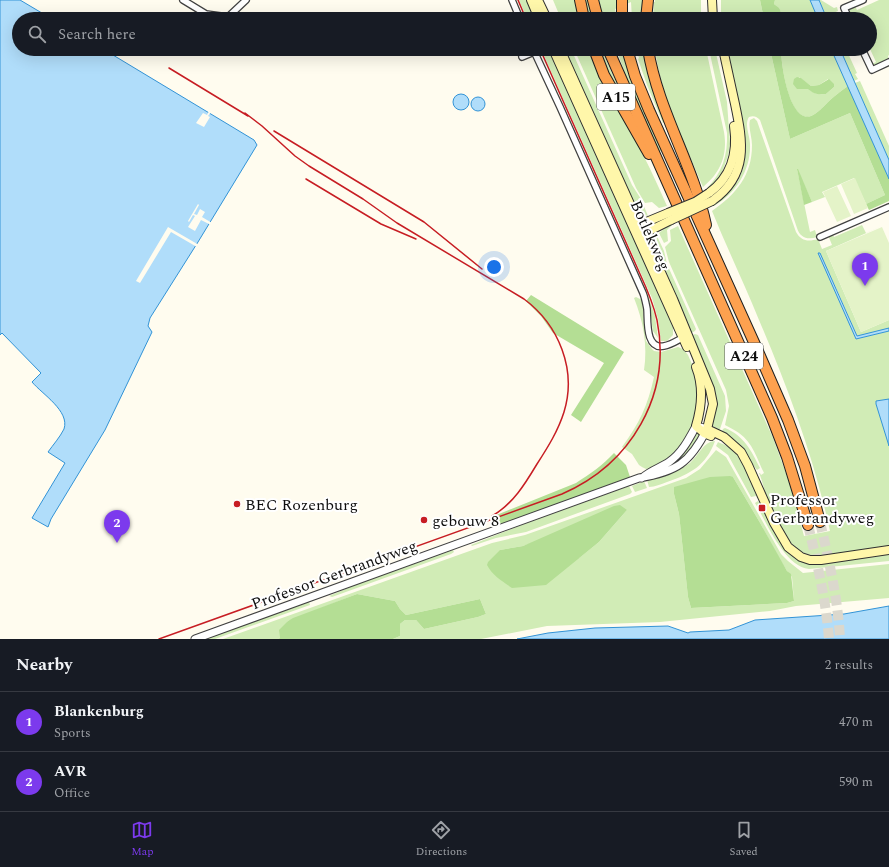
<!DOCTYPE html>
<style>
:root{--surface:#171b24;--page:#242831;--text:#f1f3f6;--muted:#9ea1a6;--line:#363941;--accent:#7c3aed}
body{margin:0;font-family:Spectral,serif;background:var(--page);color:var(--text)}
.you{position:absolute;left:494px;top:267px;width:14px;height:14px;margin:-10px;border:3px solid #fff;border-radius:50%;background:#1a73e8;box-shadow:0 0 0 6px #1a73e833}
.badge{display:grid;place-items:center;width:26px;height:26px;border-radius:50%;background:var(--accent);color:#fff;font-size:13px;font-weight:700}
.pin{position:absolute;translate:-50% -33px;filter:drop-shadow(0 1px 2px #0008)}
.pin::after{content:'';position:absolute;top:21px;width:14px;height:12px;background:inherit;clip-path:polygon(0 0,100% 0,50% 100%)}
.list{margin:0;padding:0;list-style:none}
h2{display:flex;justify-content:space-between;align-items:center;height:52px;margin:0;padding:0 16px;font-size:17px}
h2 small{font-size:13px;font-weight:400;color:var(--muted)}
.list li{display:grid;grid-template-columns:26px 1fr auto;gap:12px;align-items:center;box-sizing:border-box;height:60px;padding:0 16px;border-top:1px solid var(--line)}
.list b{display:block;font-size:15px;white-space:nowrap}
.list p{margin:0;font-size:13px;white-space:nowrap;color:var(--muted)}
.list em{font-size:13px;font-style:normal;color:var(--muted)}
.icon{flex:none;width:22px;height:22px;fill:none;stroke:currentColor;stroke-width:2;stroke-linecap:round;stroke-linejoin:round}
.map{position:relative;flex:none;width:889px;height:639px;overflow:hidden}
.search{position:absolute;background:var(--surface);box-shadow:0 4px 16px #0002;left:12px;right:12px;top:12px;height:44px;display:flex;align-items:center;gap:10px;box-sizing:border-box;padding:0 14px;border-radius:22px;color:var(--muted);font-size:15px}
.sheet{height:172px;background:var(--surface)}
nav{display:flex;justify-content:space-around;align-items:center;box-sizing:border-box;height:56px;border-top:1px solid var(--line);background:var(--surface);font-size:11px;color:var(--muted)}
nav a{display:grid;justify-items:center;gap:2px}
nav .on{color:var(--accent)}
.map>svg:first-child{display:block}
.green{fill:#d1ecb6;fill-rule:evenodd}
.forest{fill:#b4de94}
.pitch{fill:#e4f3c8}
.water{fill:#b0ddfa;stroke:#3293d6}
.pier{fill:#fffcef}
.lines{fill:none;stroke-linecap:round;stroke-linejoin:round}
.motorway-tunnel{stroke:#dbd8cd;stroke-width:10;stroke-dasharray:10 5;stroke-linecap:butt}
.minor-casing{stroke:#414141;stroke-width:8}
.tertiary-casing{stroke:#414141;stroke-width:9}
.secondary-casing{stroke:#303030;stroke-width:10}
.motorway-casing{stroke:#1f1f1f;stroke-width:12}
.minor{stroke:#fff;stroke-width:5.5}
.tertiary{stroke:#fff;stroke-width:7}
.secondary{stroke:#fff7aa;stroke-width:8}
.motorway{stroke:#fda14f;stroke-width:10}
.rail{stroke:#c71d23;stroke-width:1.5}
.secondary-bridge-casing{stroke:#303030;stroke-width:10;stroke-linecap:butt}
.secondary-bridge{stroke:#fff7aa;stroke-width:8}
.poi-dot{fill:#c71d23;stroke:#fff;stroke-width:1.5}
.labels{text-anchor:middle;stroke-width:4;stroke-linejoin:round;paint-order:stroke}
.shield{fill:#fff;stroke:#565656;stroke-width:1}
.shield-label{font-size:15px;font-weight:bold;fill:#0e0e0e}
.street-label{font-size:16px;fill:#0e0e0e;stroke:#fff}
.poi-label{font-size:16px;fill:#0e0e0e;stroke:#fff;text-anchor:start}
</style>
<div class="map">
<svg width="889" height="639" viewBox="0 0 889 639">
<rect width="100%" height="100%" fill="#fffcef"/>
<g class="green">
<polygon points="519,0 528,0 534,13 526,16"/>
<polygon points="553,0 642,0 643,19 632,19 631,2 615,9 617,19 606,19 605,15 596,19 561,19"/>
<polygon points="655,0 701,0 701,19 653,19 654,2 655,2"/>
<polygon points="721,0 760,0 764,19 721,19"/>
<path d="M775,0H810L818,19H781C781,10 781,9 774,4Z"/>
<polygon points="819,0 821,0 834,8 837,7 838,11 831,14 833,19 827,19"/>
<polygon points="879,0 889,0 889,55 888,56 889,61 876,66 872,64 876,62 870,49 870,19 857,19 854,14 850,15 849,11 851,7 855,6 857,10"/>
<polygon points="541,49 551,49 673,327 673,335 667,341 661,341 658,319 652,298"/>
<polygon points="562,49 571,49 632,185 641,199 648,216 641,214 635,209"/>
<path d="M574,49H589C600,79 617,105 632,134C645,157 656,181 667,206L659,208L652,202L645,203L636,188Z"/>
<polygon points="596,49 601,49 637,128"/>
<polygon points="616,49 622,49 634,88 662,150 659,152 622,72 624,70"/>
<polygon points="636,49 645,49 666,122 663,123 647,85 638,59 639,58"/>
<path d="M655,49H706L724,132C728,156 720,173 703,187C685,143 661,97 655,49Z"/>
<path d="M709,49H715L727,102L730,144L728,156L721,175L707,190V188C722,173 728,155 727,133Z"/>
<path d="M727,49H770L790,139L850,113L885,195L866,204L854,178L822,192L825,197L812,202L797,169L810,232L815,230L817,237C808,240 800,238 797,228L760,120C757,117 754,115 749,117C744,124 750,136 750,144C751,170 736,193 714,206L713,203L727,191L728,192L738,181L743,169L746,148L744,128Z"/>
<path d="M781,49H831L848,86C841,91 834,96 828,102C823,107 818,113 811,116C789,124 781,63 781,49ZM799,77L811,86L819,85L828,79L834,87L826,94C819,95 814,94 809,89H797Z"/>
<polygon points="840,49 846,49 857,73 855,74 858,79 854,81"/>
<polygon points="860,81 889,146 889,160 855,83"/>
<path d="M754,118L757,121L796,232C801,241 808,242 818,239L822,249L832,245L828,235L832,233L834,237L862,225L866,233L882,226L826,251L861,332L889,320V328L885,330L857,336L837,290L819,253L856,339L889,331V547L827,556C819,556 810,556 802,552C787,545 771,511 766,496C764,488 762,480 759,473H760L761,475L764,473C757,459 753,443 739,433C735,430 730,428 725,425L729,406L726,390L669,262L665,247L671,241L670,230L678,226L773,438L791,487L804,536L830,531C814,458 788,388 759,320C744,283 727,248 712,211C736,194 752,176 752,145C752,137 748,127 750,120Z"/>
<polygon points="673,224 667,230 668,241 664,243 659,233 664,229"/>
<polygon points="657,236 664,251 667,264 696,329 695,331 689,334 678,300 656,251"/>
<polygon points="647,292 655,316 658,338 653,331"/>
<path d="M636,297L642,300L646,341L652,349L654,351L661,352L678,347L683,349L688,355L698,378L699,386L695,424L688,437L672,456L652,468L646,469L642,467L639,465L632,454L622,447C639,424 648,405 654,377L644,370C648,346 643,320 634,298Z"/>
<polygon points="695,334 698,335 725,396 726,411 719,432 713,426 712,423 714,409 690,336"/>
<path d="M725,428C744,436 751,450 760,468L757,470C745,454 741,442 721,434L723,429Z"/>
<polygon points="698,433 700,437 693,449 674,466 650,474 666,466 695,434"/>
<path d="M715,441C706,466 690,474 667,482C661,484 655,487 649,487L647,480C661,475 678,472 690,463C698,456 704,441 715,441Z"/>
<path d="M718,442C725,445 732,448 737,454C746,463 754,488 758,500L756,496L751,497L728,455L716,446Z"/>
<path d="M716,450L726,457L781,554L788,561L803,573L889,564V598L796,606L770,611L660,622L547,626L481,639H393L400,636V624L405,620H416L424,629L478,617L486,614L480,599L406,615L400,609L395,601L357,594L288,621L279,639H223L492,543L525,535L686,478L700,469ZM733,477L759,521L779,558L787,571L792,577L794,601L787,603L691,608L688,597L679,514L674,494ZM627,510L599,542L579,558L500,550L523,546Z"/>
<polygon points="644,481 647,488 635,492 632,486"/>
<polygon points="629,486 632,492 630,494 526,532 496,538 472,546 471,545 524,524"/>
<path d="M758,501L789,553L797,558L889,554V561L809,569C784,566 767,523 755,503Z"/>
<polygon points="453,550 454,552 451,554 332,597 329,596 360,583"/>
<polygon points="309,602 310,605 215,639 205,639"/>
</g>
<g class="forest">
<path d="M760,0H775L774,4C781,9 781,9 781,19H764Z"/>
<path d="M770,49H781C781,63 789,123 811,116C818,113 823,107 828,102C834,96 841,91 848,86L889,179V201L869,210L866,204L885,195L850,113L790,139Z"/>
<path d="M797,77L801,78L811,86L819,85L829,79L834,84V87L826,94C818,95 814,94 808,89H797L793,84L794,79Z"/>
<polygon points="797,169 798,169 812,202 804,205"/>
<polygon points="531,295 624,352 581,422 571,415 604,363 553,333 541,316 526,301"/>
<path d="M614,453L626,465L630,477L505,523L493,525L494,516L576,483C590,474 603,465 614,453Z"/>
<polygon points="730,476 733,477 759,521 787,571 791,574 794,601 787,603 691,608 688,597 679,514 674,494 674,487 710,477"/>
<path d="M620,505L627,510L599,542L546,585L512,588C502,581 492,575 487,565L488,562L500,550L523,546L614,506Z"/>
<polygon points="357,594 395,601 400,609 406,615 480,599 486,614 478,617 424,629 416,620 405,620 400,624 400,636 393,639 279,639 280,637 279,630 288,621 293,618"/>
</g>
<g class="pitch">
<polygon points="855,178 868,208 854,214 841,184"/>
<polygon points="837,186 851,216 837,222 823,192"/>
<polygon points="882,227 889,243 889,320 861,332 826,251"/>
</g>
<g class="water">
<path d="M0,0H20L52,19H19V49H103L254,140L257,145L198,242L150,318L148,326L152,332L105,430L51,519L48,527L32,518L65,463L48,452C53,445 60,437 64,429C70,411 42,394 32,382L41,373L2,333L0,335Z"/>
<polygon points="810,0 819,0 827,19 818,19"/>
<polygon points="831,49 840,49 889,160 889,179"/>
<circle cx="461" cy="102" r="8"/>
<circle cx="478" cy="104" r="7"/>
<polygon points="818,253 820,253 857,336 889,328 889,331 856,339"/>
<polygon points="889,399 889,446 876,404 876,401"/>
<polygon points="889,606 889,639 517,639 548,633 595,628 668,626 688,633 690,632 729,630 755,620 844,614"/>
</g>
<g class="pier">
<polygon points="209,111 211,112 208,116 210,117 204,127 196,123 203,113 207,115"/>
<polygon points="198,204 199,205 194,214 197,215 200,209 205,212 202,217 212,223 211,225 201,220 195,231 188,227 195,216 193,215 189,222 188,221"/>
<polygon points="168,227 199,245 197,247 171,232 140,283 136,281"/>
</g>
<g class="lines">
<g class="motorway-tunnel">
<path d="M820,522C829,561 838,599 840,639"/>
<path d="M808,525C817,562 826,600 829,639"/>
</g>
<g class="minor-casing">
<g id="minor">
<polyline points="183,0 206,14 228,17 246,0"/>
<polyline points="512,0 520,19"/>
<polyline points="849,19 844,8 863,0"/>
<path d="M533,49L560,107L643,293C645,298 646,304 647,309C648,320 645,350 664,346C671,345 678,340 684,337"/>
<polyline points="862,49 872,70 889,62"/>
<polyline points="522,57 534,52"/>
<polyline points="820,237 889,207"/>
</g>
</g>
<g class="tertiary-casing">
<path id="tertiary" d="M195,639L639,478C676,472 690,463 707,429L696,426C689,439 682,453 669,462C660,468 651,470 642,478"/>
</g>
<g class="secondary-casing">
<g id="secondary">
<polyline points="531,0 539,19"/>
<polyline points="538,0 547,19"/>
<polyline points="712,0 713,19"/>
<polyline points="553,49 687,347"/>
<polyline points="560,49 673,299 710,389 713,404 707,429 724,437 741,452 748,465 774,523 788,547 801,557 810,560 821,560 889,550"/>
<path d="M709,193C731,177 738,153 734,126"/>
<path d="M712,201C749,175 743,142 735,104C731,85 727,67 723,49"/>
<polyline points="637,228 639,225 668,213"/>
<polyline points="638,234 643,234 671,220"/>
<path d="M696,367C704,387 702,406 696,426L704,433L711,436"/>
</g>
</g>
<g class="motorway-casing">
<g id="motorway">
<polyline points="580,0 584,19"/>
<polyline points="593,0 598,19"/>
<polyline points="622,0 622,19"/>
<polyline points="646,19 648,0"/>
<polyline points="594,49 604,75 649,154"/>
<polyline points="608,49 772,418 787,457 808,525"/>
<polyline points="627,49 635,76 649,110 757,349 788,420 805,466 820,522"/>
<path d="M648,49C658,111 693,164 706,225"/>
</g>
</g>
<use href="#minor" class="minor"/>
<use href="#tertiary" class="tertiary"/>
<use href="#secondary" class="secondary"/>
<use href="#motorway" class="motorway"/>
<g class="rail">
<polyline points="518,0 526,19"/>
<polyline points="169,68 248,116"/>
<path d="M245,113L262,126L295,156L309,166L363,199L397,223L524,299C559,325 577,370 564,412C558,431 548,447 537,464C525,484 513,504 492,516"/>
<polyline points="274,131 424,222 482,269"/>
<polyline points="306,179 381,224 416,239"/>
<path d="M159,639L562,494C631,464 672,395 657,320C653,303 647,289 640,274L540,49"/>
</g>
<g class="secondary-bridge-casing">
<g id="secondary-bridge">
<polyline points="668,213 695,202 709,193"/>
<polyline points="671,220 712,201"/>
</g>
</g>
<use href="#secondary-bridge" class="secondary-bridge"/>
</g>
<g class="poi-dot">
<circle cx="237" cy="504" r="4"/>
<rect x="758" y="504" width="8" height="8" rx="2"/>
<circle cx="424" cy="520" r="4"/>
</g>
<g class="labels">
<g class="shield">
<rect x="597" y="84" width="38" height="26" rx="3"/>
<rect x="725" y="343" width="38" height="26" rx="3"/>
</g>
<g class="shield-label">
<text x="616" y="102">A15</text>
<text x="744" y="361">A24</text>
</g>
<g class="street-label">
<text transform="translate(651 235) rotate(66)" y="6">Botlekweg</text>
<text transform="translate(334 574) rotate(-20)" y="6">Professor Gerbrandyweg</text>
</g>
<g class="poi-label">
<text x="770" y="505">Professor<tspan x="770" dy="18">Gerbrandyweg</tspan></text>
<text x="245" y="510">BEC Rozenburg</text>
<text x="432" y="526">gebouw 8</text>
</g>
</g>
</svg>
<div class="you"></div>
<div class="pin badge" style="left:865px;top:286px">1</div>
<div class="pin badge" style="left:117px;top:543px">2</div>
<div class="search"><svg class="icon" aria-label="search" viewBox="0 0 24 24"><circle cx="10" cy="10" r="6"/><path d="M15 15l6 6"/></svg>Search here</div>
</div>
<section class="sheet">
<h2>Nearby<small>2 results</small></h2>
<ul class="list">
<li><span class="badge">1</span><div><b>Blankenburg</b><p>Sports</p></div><em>470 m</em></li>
<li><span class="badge">2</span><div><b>AVR</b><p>Office</p></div><em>590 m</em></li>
</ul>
</section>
<nav>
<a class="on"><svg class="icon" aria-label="map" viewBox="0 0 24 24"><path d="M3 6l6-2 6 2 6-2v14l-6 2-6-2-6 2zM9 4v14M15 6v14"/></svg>Map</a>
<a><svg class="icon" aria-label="directions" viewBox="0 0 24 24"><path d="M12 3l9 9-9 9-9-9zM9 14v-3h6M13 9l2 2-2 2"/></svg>Directions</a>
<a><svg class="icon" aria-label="saved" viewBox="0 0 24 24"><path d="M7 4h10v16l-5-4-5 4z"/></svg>Saved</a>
</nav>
